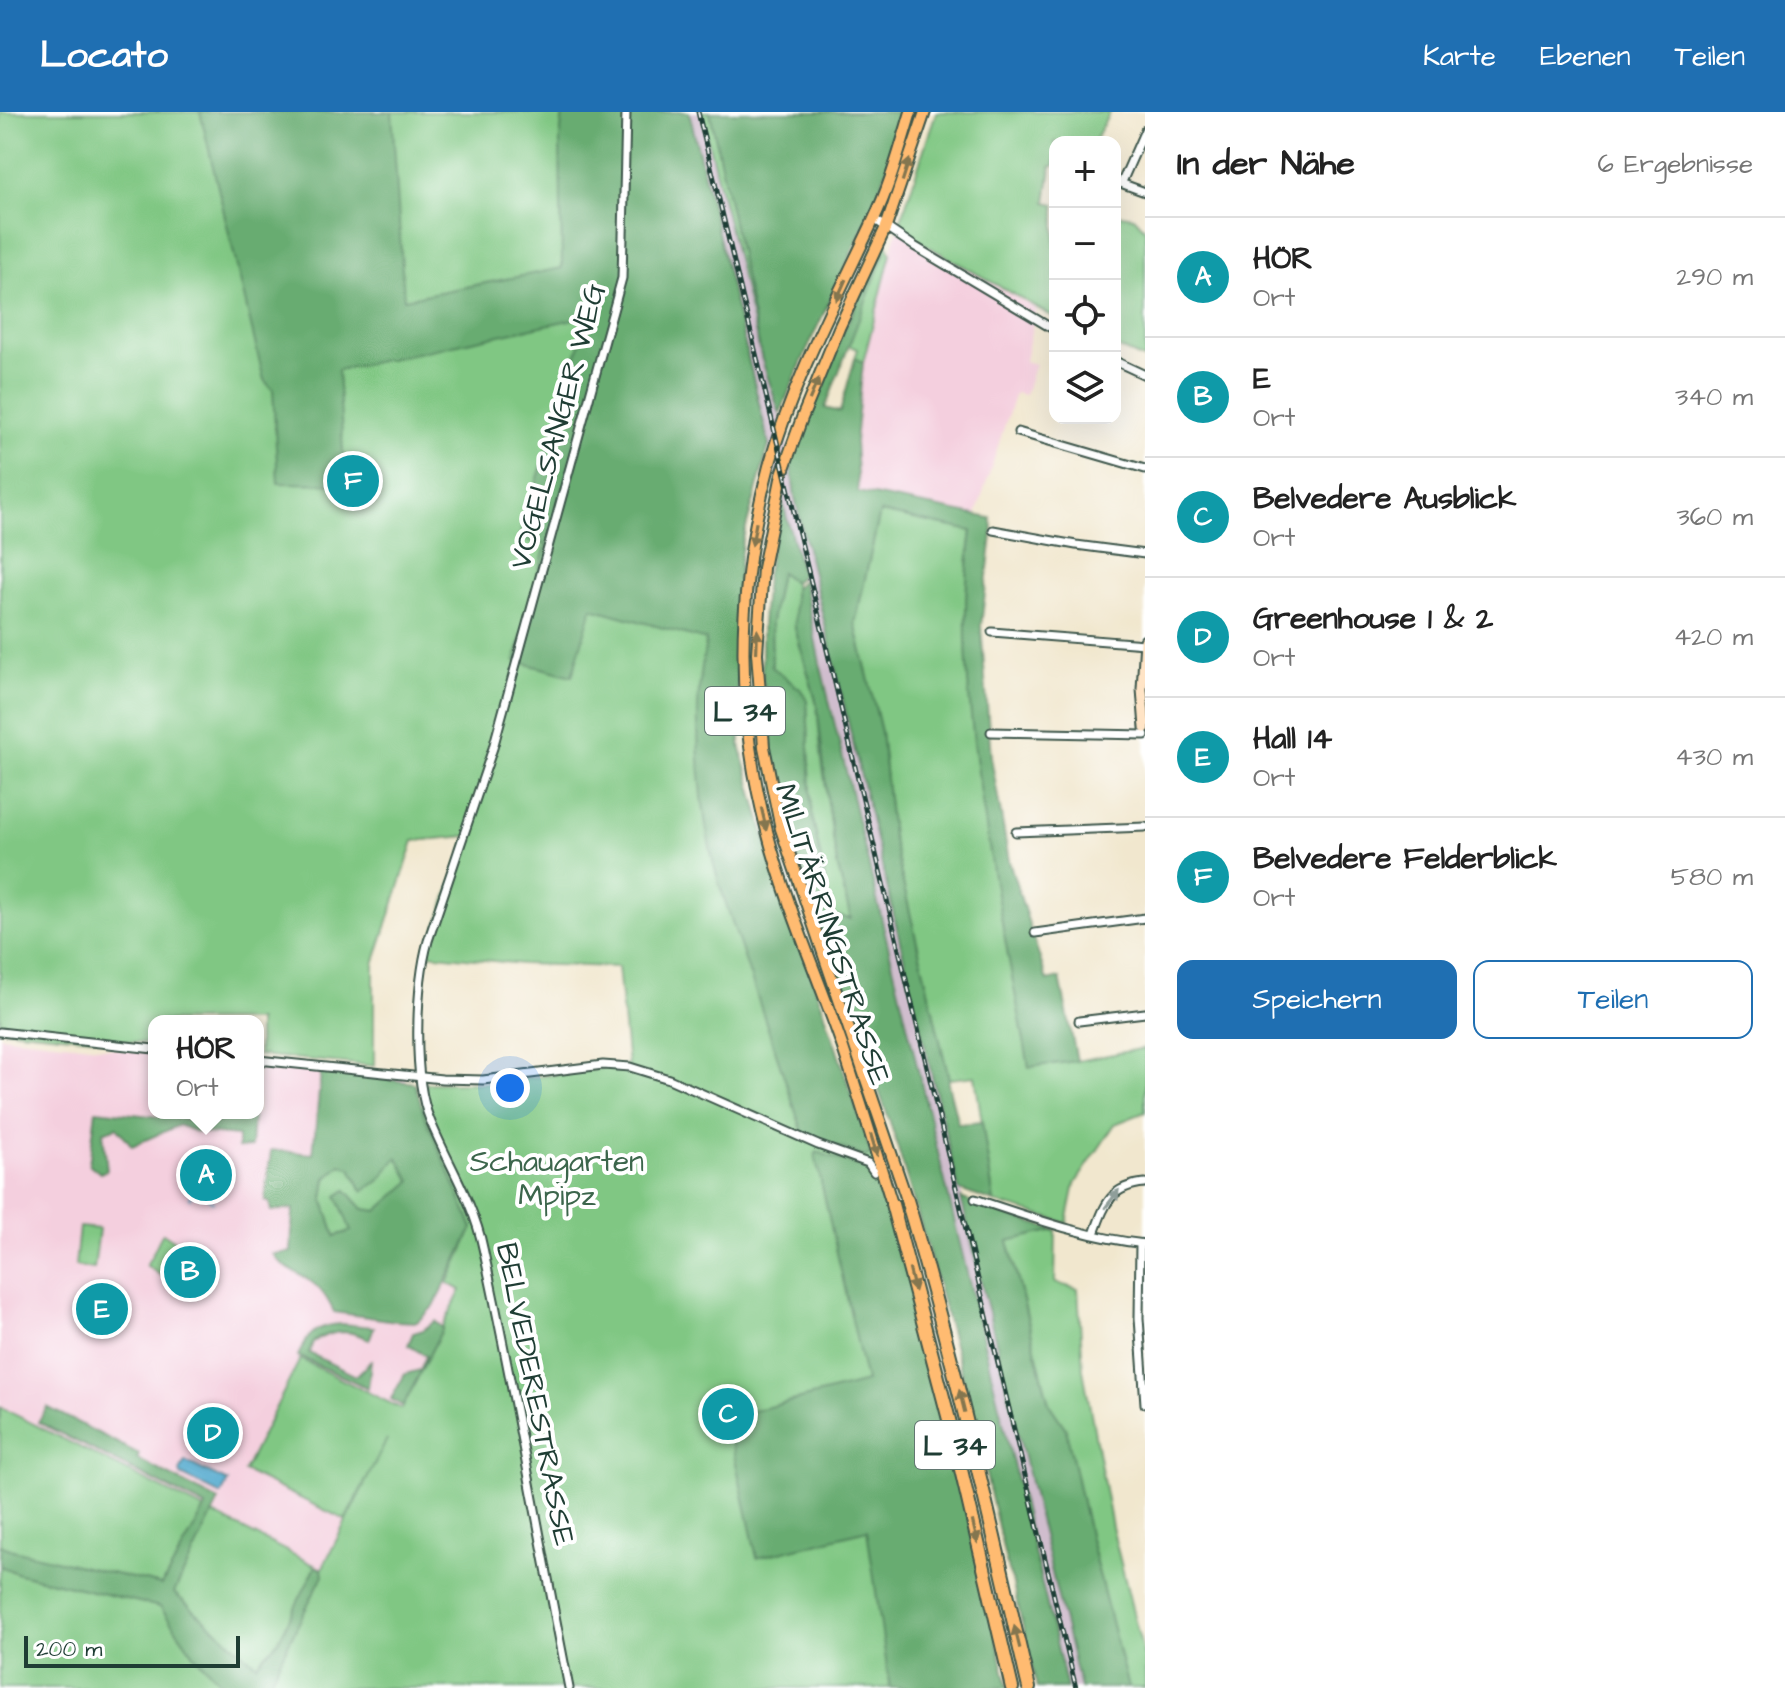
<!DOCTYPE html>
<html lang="de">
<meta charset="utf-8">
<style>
:root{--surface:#fff;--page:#f2f2f2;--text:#222;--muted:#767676;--line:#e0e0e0;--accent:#1f6fb2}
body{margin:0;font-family:"Architects Daughter",sans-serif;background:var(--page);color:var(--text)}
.controls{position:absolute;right:24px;top:24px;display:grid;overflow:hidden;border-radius:16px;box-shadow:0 8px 32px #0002}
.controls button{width:72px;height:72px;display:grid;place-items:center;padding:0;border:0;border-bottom:2px solid var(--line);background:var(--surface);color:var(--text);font:40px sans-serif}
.scale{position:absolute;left:24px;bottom:20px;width:216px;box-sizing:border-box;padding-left:8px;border:4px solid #1f3d34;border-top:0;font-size:22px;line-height:28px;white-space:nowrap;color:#1f3d34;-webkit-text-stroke:6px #fff;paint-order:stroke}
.you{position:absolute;left:510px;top:976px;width:28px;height:28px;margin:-20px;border:6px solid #fff;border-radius:50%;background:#1a73e8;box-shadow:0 0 0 12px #1a73e833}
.badge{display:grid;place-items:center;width:52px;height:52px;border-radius:50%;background:var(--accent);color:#fff;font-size:26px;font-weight:700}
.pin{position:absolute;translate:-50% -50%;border:4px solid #fff;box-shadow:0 2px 8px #0006}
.popup{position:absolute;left:148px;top:903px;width:116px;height:104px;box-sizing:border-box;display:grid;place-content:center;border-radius:16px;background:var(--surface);filter:drop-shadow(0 2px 6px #0005);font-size:26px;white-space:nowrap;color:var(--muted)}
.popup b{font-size:30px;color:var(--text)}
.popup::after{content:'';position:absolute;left:50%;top:100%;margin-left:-16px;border:16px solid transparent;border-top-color:var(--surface)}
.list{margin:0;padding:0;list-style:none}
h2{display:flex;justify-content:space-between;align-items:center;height:104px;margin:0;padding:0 32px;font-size:34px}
h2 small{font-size:26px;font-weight:400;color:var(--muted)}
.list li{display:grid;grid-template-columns:52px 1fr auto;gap:24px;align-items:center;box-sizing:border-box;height:120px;padding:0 32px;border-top:2px solid var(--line)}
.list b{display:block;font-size:30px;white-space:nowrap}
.list p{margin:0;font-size:26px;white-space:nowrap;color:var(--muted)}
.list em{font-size:26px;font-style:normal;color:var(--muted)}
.actions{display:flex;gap:16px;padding:24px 32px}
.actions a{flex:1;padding:18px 0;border:2px solid var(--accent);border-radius:16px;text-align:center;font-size:28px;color:var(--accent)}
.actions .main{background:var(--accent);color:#fff}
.icon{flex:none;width:44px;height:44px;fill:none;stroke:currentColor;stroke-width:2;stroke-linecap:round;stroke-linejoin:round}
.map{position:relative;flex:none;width:1145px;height:1576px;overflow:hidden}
header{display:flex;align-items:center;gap:48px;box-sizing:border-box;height:112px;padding:0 40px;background:var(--accent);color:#fff}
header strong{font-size:38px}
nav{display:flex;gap:44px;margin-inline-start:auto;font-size:28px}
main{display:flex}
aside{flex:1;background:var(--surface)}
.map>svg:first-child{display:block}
.built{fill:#f4cfde}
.industrial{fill:#d0bdce}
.green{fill:#80c783;stroke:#50825c;stroke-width:2}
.forest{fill:#68ac71;stroke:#447452;stroke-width:2;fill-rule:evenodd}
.water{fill:#51a9ce;stroke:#387381;stroke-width:2}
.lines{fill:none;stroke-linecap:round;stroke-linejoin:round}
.stream{stroke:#51a9ce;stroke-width:2}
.street-casing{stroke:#3e564b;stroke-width:11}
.secondary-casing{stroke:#3e564b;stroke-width:13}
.primary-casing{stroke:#3e564b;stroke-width:14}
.highway-casing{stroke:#3e564b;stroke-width:16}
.street{stroke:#fff;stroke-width:7}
.secondary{stroke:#ffe4c6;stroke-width:9}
.primary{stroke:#ffbb71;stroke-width:10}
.highway{stroke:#ffbb71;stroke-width:12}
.rail-casing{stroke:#1f3d34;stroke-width:5}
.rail{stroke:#fff;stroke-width:2;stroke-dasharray:6;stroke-linecap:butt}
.oneway{fill:#84764f}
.oneway2{fill:#8f9e9a}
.labels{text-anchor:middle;stroke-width:8;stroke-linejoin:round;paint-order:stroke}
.shield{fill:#fff;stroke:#627771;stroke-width:2}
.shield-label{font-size:28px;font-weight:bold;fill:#1f3d34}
.street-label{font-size:30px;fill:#1f3d34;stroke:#fff}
.park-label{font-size:30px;fill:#3c664c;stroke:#fff}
</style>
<header>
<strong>Locato</strong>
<nav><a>Karte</a><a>Ebenen</a><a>Teilen</a></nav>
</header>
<main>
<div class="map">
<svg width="1145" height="1576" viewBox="0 0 1145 1576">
<rect width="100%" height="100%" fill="#fff"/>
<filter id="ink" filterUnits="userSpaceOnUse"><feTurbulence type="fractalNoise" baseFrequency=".0125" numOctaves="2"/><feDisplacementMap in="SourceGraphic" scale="16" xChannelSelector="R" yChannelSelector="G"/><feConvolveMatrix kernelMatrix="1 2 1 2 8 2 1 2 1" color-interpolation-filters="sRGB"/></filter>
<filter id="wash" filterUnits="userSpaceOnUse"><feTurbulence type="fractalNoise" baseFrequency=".006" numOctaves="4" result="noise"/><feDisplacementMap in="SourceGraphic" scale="32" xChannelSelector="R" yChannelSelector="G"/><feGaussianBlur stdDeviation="1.8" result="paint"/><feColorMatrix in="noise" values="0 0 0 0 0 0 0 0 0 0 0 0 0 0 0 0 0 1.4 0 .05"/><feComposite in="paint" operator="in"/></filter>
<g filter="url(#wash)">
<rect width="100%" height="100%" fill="#f1e7ce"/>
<g class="built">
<polygon points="898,117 1036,197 1025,249 1035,252 1025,283 1015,281 976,403 858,380 855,330 863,251 880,177"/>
<polygon points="0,924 154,941 154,1001 258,1001 258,952 405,966 425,1019 461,1178 322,1457 0,1295"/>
</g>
<polygon class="industrial" points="689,0 701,0 762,248 780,302 790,345 795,386 1080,1576 1067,1576"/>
<g class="green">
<polygon points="0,0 689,0 769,333 742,430 735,499 740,634 779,774 823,896 888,1095 1008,1576 0,1576 0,1295 322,1457 387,1327 345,1408 244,1359 300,1247 402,1297 461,1178 448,1171 473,1116 424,1002 424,980 427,971 489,971 628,953 618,855 522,852 427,842 468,724 414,729 374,852 374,954 258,943 258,909 154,909 154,932 0,917"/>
<polygon points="701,0 710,0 762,248"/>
<polygon points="936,0 1110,0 1094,30 1055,30 1055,53 1051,55 1046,90 1055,92 1055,206 898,117"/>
<polygon points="1115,102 1134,105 1145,117 1145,248 1115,234"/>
<polygon points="883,132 887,132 891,141 863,251 855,246 858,237 847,233 885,140 881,138"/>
<path d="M880,400L972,419C957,519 974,610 989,709C1003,791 1016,873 1029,955L1077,949L1145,936V1000L1115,1012L1075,1072L1067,1111L994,1090L975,964L949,967L892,724L881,620L855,511Z"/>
<polygon points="780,460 794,470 795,516 817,592 821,642 837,752 851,807 832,804 812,703 807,588 772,555 771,510"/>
<polygon points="397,1044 411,1070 377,1099 363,1097 346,1078 338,1084 352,1119 335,1124 323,1086 326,1067 341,1053 351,1056 362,1079 379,1069"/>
<polygon points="79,1115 99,1117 94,1157 75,1154"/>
<polygon points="1056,1118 1055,1171 1078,1177 1083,1258 1112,1415 1145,1549 1145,1576 1128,1576 1090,1427 1066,1318 1049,1292 1008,1128"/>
<path d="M163,1121L191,1140L170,1170L146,1153C154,1142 156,1132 163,1121Z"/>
</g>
<g class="forest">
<path d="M200,0H392L404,187L562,156L560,26L563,0H689L769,333L742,430L735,499L740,634L779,774L823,896L871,1041L865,1045L808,1023L804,1024L719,771C703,718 697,653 698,597C698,574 703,550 706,528L592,496L572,564L515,549L546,432L519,427L584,219L583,205L338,258L345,372L278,371L273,278L264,268Z"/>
<path d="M710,0H906C876,106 819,200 780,302L762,248Z"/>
<path d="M882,138L885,139L825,296L840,300L855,246L863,251L855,330L858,380L991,406L993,415L981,514L991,645L1009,749L1047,869L1060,866L1077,949L1029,955C1011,859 992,764 979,667C967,585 960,502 972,419L880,400L855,511L881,620L892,724L949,967L948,972L958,1012L982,1010L994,1090L959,1078L795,386L790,345L842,222Z"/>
<polygon points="781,384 802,463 794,470 780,460 771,510 772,555 801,578 807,589 812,703 832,803 851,807 837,752 828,692 817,592 795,516 794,476 803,468 820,551 1067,1576 1037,1576 1012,1468 1008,1459 969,1288 926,1130 890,1010 801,761 772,653 762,559 762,510 766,465"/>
<path d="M321,959L415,971L424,1002L473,1116L434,1194L417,1210L396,1209L334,1200C328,1188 322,1177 310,1169C295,1158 284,1158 273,1142L291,1140L293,1097L271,1099L269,1089H265L271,1038L313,1042ZM397,1045L411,1069L377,1099L363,1097L346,1078L337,1084L351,1119L335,1124L323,1086L326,1066L341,1053L351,1056L362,1079L379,1069Z"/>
<polygon points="96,998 216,1011 234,1001 253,1003 251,1035 238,1036 238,1024 196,1020 179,1013 132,1034 117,1015 103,1020 107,1058 100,1061 89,1052"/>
<polygon points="817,1040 870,1058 883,1093 888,1095 932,1248 1008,1576 890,1576 867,1418 757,1446 726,1306 866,1270 815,1043"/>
<polygon points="961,1086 1002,1102 1056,1118 1008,1129 1049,1292 1066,1317 1090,1427 1128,1576 1080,1576"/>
<polygon points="435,1209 443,1216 403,1294 391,1287 405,1262 420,1258 426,1244 408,1233 413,1221 423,1218"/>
<path d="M342,1212L374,1215L369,1228C350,1216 332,1218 313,1230L309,1241L356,1264L371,1249L368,1276L298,1244C308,1221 317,1213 342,1212Z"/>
<polygon points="47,1295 139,1342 137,1347 219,1389 174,1481 256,1552 278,1529 316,1454 322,1457 323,1463 266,1576 226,1576 195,1544 160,1495 19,1462 0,1454 0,1433 13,1438 162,1473 206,1395 38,1310"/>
</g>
<polygon class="water" points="185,1349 228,1370 221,1383 181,1363 180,1359"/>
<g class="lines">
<g class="stream">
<polyline points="180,1060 193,1071 190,1087"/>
<polyline points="193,1073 195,1078 213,1090"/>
</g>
</g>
</g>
<g filter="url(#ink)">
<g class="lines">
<g class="street-casing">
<g id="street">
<polyline points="1115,69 1145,80"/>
<polyline points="1122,70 1145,18"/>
<polyline points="874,107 914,134 1053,217"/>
<polyline points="1115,249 1145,263"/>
<polyline points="1018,320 1145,357"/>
<polyline points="993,418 1076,433 1145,442"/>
<polyline points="992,520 1145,532"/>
<polyline points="991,620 1145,623"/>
<polyline points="1016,720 1145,715"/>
<polyline points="1035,821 1145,806"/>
<polyline points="1079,909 1145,901"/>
<polyline points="0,920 154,937"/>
<polyline points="258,948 442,967 483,968 603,953 630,955 669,967 818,1033 868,1051 874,1060"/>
<path d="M975,1087C1030,1105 1087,1126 1145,1132"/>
<path d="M1094,1122C1105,1092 1110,1074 1145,1071"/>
<polyline points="1140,1132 1139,1206 1145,1292"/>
<path d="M569,1576C540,1429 515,1282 483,1136C474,1091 447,1050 430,1008C412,965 416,873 428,829L493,636L622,166L626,0"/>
</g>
</g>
<g class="secondary-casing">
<polyline id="secondary" points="1145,528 1142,577 1145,616"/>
</g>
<g class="primary-casing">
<g id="primary">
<polyline points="907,1088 781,717 764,635 757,541 763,456 782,362 802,306 839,216 886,115 925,0"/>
<path d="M892,1092C876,1040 860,988 843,936C818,864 786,793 767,719C735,598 736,475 769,354C793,269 836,188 873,109C890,74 900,36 911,0"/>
</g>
</g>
<g class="highway-casing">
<g id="highway">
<path d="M907,1088C955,1249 991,1413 1029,1576"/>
<polyline points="892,1092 952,1319 1012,1576"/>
</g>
</g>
<use href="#street" class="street"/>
<use href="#secondary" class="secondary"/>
<use href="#primary" class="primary"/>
<use href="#highway" class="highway"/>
<g class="rail-casing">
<polyline id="rail" points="698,0 1076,1576"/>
</g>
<use href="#rail" class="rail"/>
</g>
<defs><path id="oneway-solid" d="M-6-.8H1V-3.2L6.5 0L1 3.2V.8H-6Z" transform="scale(2)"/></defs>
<g class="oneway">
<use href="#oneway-solid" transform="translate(906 58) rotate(-72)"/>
<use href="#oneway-solid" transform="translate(841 178) rotate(114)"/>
<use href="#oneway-solid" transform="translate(814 277) rotate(-67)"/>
<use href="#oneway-solid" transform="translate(754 422) rotate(100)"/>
<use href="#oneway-solid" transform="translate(757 529) rotate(-88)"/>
<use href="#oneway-solid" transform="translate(764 707) rotate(77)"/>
<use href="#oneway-solid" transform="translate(874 1033) rotate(73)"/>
<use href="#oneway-solid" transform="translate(912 1168) rotate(77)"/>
<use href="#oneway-solid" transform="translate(962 1289) rotate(-104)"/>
<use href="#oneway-solid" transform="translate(975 1420) rotate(77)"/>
<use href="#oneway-solid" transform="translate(1017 1525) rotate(-104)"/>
</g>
<use class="oneway2" href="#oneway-solid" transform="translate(1112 1087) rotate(-53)"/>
</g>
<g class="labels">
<g class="shield">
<rect x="705" y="575" width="80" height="48" rx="6"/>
<rect x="915" y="1309" width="80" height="48" rx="6"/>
</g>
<g class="shield-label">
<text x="745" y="609">L 34</text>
<text x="955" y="1343">L 34</text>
</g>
<g class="street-label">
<text transform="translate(557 314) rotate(-75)" y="10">VOGELSANGER WEG</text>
<text transform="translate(833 822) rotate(72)" y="10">MILITÄRRINGSTRASSE</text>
<text transform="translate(536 1282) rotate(79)" y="10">BELVEDERESTRASSE</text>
</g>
<g class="park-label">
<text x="557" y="1059">Schaugarten<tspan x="557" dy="34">Mpipz</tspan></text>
</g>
</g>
</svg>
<div class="controls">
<button>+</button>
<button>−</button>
<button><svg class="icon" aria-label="locate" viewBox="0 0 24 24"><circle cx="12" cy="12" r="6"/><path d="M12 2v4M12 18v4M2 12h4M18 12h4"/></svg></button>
<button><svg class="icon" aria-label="layers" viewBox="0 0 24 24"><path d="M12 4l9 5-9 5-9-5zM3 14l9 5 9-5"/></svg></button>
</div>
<div class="scale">200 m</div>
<div class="you"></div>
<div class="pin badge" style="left:206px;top:1063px;background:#0f9aa8">A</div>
<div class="popup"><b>HÖR</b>Ort</div>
<div class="pin badge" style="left:190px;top:1160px;background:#0f9aa8">B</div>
<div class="pin badge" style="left:728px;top:1302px;background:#0f9aa8">C</div>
<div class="pin badge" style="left:213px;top:1321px;background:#0f9aa8">D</div>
<div class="pin badge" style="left:102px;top:1197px;background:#0f9aa8">E</div>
<div class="pin badge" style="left:353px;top:369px;background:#0f9aa8">F</div>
</div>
<aside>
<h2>In der Nähe<small>6 Ergebnisse</small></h2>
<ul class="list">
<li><span class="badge" style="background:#0f9aa8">A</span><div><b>HÖR</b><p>Ort</p></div><em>290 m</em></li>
<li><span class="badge" style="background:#0f9aa8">B</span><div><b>E</b><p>Ort</p></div><em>340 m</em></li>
<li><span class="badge" style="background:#0f9aa8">C</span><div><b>Belvedere Ausblick</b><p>Ort</p></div><em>360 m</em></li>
<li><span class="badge" style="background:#0f9aa8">D</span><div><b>Greenhouse 1 &amp; 2</b><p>Ort</p></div><em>420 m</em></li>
<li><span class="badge" style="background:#0f9aa8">E</span><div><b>Hall 14</b><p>Ort</p></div><em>430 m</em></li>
<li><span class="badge" style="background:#0f9aa8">F</span><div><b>Belvedere Felderblick</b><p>Ort</p></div><em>580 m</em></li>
</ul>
<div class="actions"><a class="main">Speichern</a><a>Teilen</a></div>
</aside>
</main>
